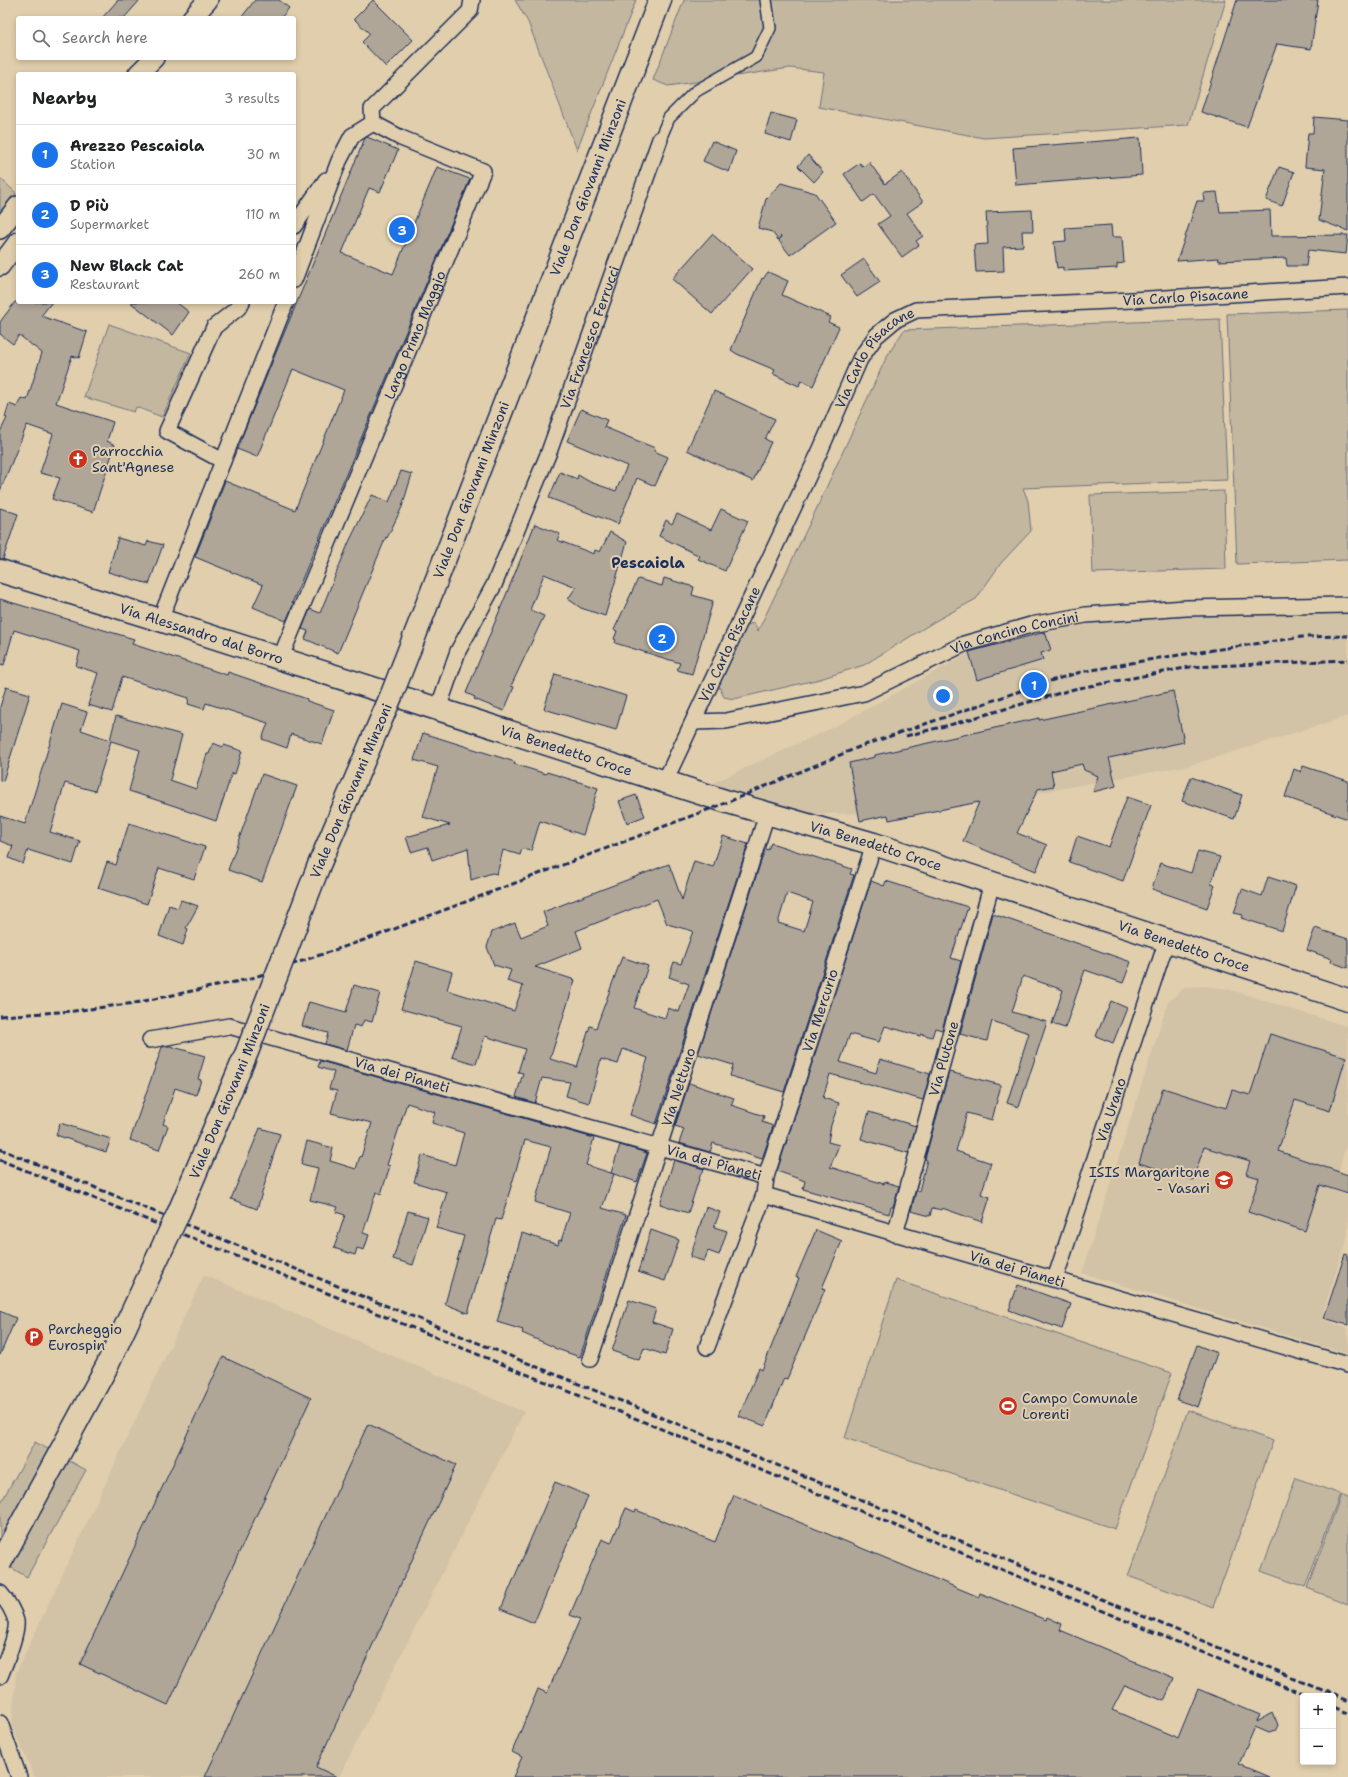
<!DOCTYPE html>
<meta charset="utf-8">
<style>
:root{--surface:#fff;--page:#f6f6f6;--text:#202124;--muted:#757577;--line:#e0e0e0;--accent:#1a73e8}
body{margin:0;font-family:"Shantell Sans",sans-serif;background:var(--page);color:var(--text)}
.controls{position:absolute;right:12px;bottom:12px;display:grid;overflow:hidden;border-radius:4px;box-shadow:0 2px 6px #0003}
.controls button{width:36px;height:36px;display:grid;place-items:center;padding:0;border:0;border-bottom:1px solid var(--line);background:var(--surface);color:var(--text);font:20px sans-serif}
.you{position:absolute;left:943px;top:696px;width:14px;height:14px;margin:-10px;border:3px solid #fff;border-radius:50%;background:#1a73e8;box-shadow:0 0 0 6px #1a73e833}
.badge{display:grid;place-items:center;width:26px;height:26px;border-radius:50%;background:var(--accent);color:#fff;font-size:13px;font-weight:700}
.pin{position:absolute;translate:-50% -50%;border:2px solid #fff;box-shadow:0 1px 4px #0006}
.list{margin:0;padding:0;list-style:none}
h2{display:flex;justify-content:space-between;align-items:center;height:52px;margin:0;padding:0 16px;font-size:17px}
h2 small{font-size:13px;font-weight:400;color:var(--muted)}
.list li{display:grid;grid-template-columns:26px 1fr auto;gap:12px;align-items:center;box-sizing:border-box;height:60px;padding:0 16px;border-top:1px solid var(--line)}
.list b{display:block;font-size:15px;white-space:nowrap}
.list p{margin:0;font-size:13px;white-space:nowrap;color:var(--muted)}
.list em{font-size:13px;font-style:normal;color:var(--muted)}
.icon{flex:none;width:22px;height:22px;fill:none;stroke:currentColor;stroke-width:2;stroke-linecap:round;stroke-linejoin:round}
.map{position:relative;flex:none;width:1348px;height:1777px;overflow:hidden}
.search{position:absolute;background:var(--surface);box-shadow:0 2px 6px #0003;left:16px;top:16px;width:280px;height:44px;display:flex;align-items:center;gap:10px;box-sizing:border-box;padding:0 14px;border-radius:4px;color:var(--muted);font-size:15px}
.panel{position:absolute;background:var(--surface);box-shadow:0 2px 6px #0003;left:16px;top:72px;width:280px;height:232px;border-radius:4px}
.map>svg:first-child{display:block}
.built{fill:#d2c2a6}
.green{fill:#c3b7a0;stroke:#6f737f}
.building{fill:#b0a698;stroke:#1b2f5e;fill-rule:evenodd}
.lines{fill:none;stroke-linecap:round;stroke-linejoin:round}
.pedestrian-casing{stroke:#1b2f5e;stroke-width:14}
.minor-casing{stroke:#1b2f5e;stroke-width:18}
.tertiary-casing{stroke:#1b2f5e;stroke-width:22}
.secondary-casing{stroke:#1b2f5e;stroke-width:25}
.primary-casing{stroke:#1b2f5e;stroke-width:25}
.pedestrian{stroke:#e0ceac;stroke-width:11}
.minor{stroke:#e0ceac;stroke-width:15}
.tertiary{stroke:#e0ceac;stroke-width:19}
.secondary{stroke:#e0ceac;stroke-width:22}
.primary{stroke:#e0ceac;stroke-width:22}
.rail{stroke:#1b2f5e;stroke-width:3;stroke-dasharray:6 3;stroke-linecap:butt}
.primary-bridge-casing{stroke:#1b2f5e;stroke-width:25;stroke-linecap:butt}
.primary-bridge{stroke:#e0ceac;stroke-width:22}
.labels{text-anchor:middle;stroke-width:4;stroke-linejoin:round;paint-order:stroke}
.street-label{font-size:14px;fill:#1b2f5e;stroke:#e0ceac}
.poi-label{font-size:14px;fill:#1b2f5e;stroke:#e0ceac;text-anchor:start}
.neighbourhood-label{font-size:15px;font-weight:bold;fill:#1b2f5e;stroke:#e0ceac}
</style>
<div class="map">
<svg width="1348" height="1777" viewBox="0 0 1348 1777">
<rect width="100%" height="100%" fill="#e0ceac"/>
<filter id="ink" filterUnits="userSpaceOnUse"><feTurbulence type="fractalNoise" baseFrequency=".025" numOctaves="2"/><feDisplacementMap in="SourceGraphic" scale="8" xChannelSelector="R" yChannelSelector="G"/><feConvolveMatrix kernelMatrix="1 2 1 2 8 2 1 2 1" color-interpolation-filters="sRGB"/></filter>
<g filter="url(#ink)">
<g class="built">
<polygon points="1348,612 1348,716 1191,765 925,813 767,814 696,791 836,726 969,653 1071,626 1141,618"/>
<polygon points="1204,986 1228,989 1348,1027 1348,1139 1333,1190 1348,1196 1348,1235 1321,1318 1348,1329 1348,1354 1082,1273 1168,1002 1185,987"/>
<polygon points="204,1275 524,1412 339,1777 35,1777 12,1727 16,1673"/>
</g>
<g class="green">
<polygon points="515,0 636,0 577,150 528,22"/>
<polygon points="684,0 1226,0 1188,125 984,138 819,107 824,72 790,68 668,86 653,80"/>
<polygon points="0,178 16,193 0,214"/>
<polygon points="1348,310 1348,560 1237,564 1227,314"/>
<polygon points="1220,319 1227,480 1023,488 1028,501 1031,531 1001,563 976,599 937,620 864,665 820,679 734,699 724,697 718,685 745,625 754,623 758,631 815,512 887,356 904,330"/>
<polygon points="109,324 191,353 162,417 136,407 134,412 84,397"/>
<polygon points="1224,491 1226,569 1093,573 1090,495"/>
<polygon points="896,1280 1172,1373 1115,1529 845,1438"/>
<polygon points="1188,1410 1273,1441 1213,1607 1128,1576"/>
<polygon points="35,1442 86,1470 27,1577 0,1561 0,1504"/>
<polygon points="1296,1478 1340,1494 1305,1587 1261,1571"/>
<polygon points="1341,1495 1348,1498 1348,1604 1307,1588"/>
</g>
<g class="building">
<polygon points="118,0 140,0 124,18 102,18"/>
<polygon points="255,0 279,0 289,8 281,18 241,18"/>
<polygon points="373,0 413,40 386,67 362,42 370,34 354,19"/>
<polygon points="1237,0 1318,0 1311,49 1277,44 1247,127 1201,112"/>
<polygon points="771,113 797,120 791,142 765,134"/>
<polygon points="1314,117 1348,120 1348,231 1319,220 1325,169 1305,167 1308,133 1313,133"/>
<polygon points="367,137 398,150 380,192 369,188 342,253 393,274 437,167 470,179 292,603 294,603 286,621 253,607 263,585 195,557 225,481 295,510 344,390 293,369 257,457 237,449 275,355 365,138"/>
<polygon points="1140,138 1142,175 1016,185 1013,148"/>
<polygon points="712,141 736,151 729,172 703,161"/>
<polygon points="808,155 823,172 814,182 798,166"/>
<polygon points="869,162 885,184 902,172 923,202 907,213 923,236 916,241 919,245 902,257 878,224 890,216 874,194 863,202 844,174 860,163 863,167"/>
<polygon points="1279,167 1294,172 1282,206 1266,200"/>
<polygon points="781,183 815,193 836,222 790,255 779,241 781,236 778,240 772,232 758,228 766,199"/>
<polygon points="1217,192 1220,212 1270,210 1271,236 1348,235 1346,254 1308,250 1306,266 1287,266 1286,258 1219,261 1218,258 1177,261 1197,201 1204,201 1203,193"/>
<polygon points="1032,210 1033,231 1022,231 1023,246 1003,247 1004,271 976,272 974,245 988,244 986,212"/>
<polygon points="1111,225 1112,237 1122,237 1124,263 1117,264 1117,268 1063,271 1063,267 1057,268 1054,242 1066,241 1065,228"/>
<polygon points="712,234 752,269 712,314 672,279"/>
<polygon points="864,259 880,282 857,297 841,275"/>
<polygon points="768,272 788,281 782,295 831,317 828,322 839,327 813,386 801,380 799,386 773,374 775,370 737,354 731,350 762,278 763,279"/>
<polygon points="15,302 52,302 41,316 87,332 79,358 72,356 56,403 113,422 107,441 115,445 93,512 52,499 60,478 40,473 53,434 27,425 0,491 0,432 7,418 5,417 9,404 17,407 21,398 27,400 42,353 19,335 13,344 0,334 0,322"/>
<polygon points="130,302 176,302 189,312 173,335"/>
<polygon points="714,391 775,419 765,439 771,442 753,481 687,450"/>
<polygon points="581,409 607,420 604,427 655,448 654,451 668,457 655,486 637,478 618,524 549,498 560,472 577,479 578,475 590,482 616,491 627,466 567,441"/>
<polygon points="401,471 412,474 402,507 387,538 386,537 338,653 305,639 308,631 302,629 310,609 320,613 349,542 372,495 389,502"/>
<polygon points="0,508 18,514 3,559 0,559"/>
<polygon points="721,509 748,521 725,571 698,559 700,556 659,536 666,520 672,524 677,514 711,530"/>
<polygon points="535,524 560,534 557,540 594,554 595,550 600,552 610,532 627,542 605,616 581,608 568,599 576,587 544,574 530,610 544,616 511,686 514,687 504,711 474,699 475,697 466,693"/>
<polygon points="118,538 146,546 148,541 163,545 149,584 108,572"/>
<polygon points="664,578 694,587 692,595 713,601 692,674 677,670 680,663 615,643 616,640 614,639 617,631 614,630 638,579 662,586"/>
<polygon points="0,599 134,639 132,644 227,675 228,672 307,699 307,701 334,710 322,744 291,734 287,748 262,739 268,723 206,703 204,709 188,704 189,698 122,677 112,712 88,705 98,673 76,666 80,651 14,630 4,665 0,664"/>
<polygon points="1045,632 1051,650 1041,653 1043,660 977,680 969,652"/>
<polygon points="555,674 626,696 616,730 544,709"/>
<polygon points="6,687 30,694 3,781 0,780 0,707"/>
<polygon points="1173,691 1184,742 1109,758 1116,786 1093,792 1098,776 1084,770 1082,764 1051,771 1054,786 1038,789 1017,833 1047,845 1036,871 963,841 979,802 889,820 888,815 860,821 849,763 875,757 875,755 1039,718 1039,720"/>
<polygon points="62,704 87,712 81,730 110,740 116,716 182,735 170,780 196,789 207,754 209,754 213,743 223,747 224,745 242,751 235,774 232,773 216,821 184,810 184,809 129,791 140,750 111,741 95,791 65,783 50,832 80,841 73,864 28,850 23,864 9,858 13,846 0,841 0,816 25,824"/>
<polygon points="423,733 515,762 514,764 546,774 547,772 598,788 583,835 540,821 531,851 522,849 520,855 503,850 497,874 492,873 471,880 468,848 432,860 428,847 411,852 406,837 450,825 423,817 438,767 414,760"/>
<polygon points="1303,766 1348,781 1348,819 1285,797 1294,769 1301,772"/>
<polygon points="262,774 297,786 262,882 228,870"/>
<polygon points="1191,777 1242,795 1234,819 1182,801"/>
<polygon points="636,795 645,816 627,823 619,801"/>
<polygon points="1127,797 1151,805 1123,881 1069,862 1077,836 1109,847"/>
<polygon points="129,823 205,847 194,879 159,868 147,904 98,888 107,862 116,865"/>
<path d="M723,836L748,844L656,1124L630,1115L648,1058L623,1049L618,1064L601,1059L589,1103L566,1096L570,1082L542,1078L535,1103L516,1097L523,1073L518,1072L525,1049L485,1036L476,1064L452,1057L462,1026L401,1009L416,961L452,972L447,990L514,1011L523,986L507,981L511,970L494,965L487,947L492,932L515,923L521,937L548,926L543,912L669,864L682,900L694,861L713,867ZM657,899L667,924L693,931L681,964L674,962L669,977L689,984L679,1012L668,1008L665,1018L634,1008L648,966L622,957L596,1028L590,1026L577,1067L550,1059L575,980L535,967L582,948L576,931Z"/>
<path d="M771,843L852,869L850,874L854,875L784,1092L730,1076L733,1065L698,1054L765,849L768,850ZM787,893L813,902L804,931L778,923Z"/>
<polygon points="1198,851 1220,857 1211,884 1215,885 1207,908 1152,889 1160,863 1191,873"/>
<polygon points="1268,877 1296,886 1282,931 1241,918 1243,915 1234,913 1242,889 1262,896"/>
<polygon points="871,881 884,886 886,881 968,907 951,958 961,961 942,1030 935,1028 932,1037 921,1034 920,1036 885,1026 879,1042 850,1034 840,1062 876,1073 880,1059 930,1074 923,1100 830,1074 823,1098 839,1103 831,1125 828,1142 839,1145 830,1167 884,1184 885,1182 899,1186 893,1207 891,1207 889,1214 803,1189 805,1181 777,1171"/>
<polygon points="181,900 198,906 186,928 188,929 183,945 159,936 169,905 178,908"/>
<polygon points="993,914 1131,962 1123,983 1085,970 1065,1028 1052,1024 1063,990 1023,976 1012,1012 1047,1022 1019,1107 1007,1103 1029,1033 992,1021 987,1041 960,1034"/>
<polygon points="1315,928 1348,939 1348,968 1331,962 1332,959 1307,950"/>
<polygon points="354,985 380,993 372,1022 364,1020 361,1027 354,1025 347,1050 325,1044 328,1033 302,1026 309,1002 346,1012"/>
<polygon points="1111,1001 1127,1008 1113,1043 1096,1036"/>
<polygon points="1270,1034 1346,1057 1330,1111 1295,1100 1278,1151 1348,1175 1348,1194 1320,1185 1305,1231 1248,1212 1259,1178 1246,1174 1250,1161 1204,1147 1193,1180 1139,1163 1163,1088 1226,1108 1232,1090 1250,1095"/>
<polygon points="170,1046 205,1056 198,1079 201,1080 196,1095 175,1088 163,1124 168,1126 159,1150 130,1140 162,1047"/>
<polygon points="320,1061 594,1138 586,1165 614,1174 602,1208 626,1215 580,1357 554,1348 554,1347 522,1333 523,1330 497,1322 522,1233 558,1245 559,1240 561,1241 570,1213 535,1202 551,1147 525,1140 501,1220 496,1219 468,1313 445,1304 464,1236 436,1228 447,1192 414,1182 422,1155 455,1165 464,1133 432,1123 435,1112 407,1103 387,1165 390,1166 381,1194 376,1192 363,1233 369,1235 364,1250 357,1248 355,1255 334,1248 345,1215 336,1212 338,1207 310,1200 318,1168 301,1164 307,1141 333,1148 330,1161 356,1169 360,1156 361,1157 372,1123 331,1113 337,1091 329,1089 334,1072 318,1067"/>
<polygon points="949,1072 1001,1085 992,1120 967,1113 956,1151 991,1163 981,1194 990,1197 982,1222 942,1208 942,1210 932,1208 930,1216 911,1211 916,1191 919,1191 927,1160 925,1159"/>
<polygon points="689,1083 734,1098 731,1105 764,1116 762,1122 773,1126 762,1159 713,1143 710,1152 679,1143 684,1129 675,1126"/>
<polygon points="869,1112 916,1126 908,1153 861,1139"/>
<polygon points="60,1123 111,1139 106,1152 56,1135"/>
<polygon points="260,1128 280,1134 257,1209 231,1199"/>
<polygon points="620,1145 647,1153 637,1182 611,1173"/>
<polygon points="674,1160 704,1169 702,1174 701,1173 688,1213 660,1204"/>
<polygon points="706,1207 720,1212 714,1227 727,1231 719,1255 708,1251 704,1261 690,1257"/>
<polygon points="408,1211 428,1217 413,1265 393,1259"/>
<polygon points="651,1230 679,1240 665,1281 638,1272"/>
<polygon points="816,1230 842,1241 822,1288 825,1289 787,1379 784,1378 765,1426 739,1416 759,1368 762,1370 799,1278 796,1277"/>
<polygon points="1345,1254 1348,1255 1348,1325 1324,1318"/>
<polygon points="1018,1285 1071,1304 1062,1329 1009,1310"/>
<polygon points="629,1300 656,1309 652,1322 673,1329 665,1355 644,1348 639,1360 612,1351"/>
<polygon points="0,1311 16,1318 0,1355"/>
<polygon points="1197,1345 1217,1353 1198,1407 1177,1400"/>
<polygon points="223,1357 311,1398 168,1705 80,1664"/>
<polygon points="368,1424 456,1465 316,1767 337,1777 205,1777"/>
<polygon points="555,1482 588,1496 534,1623 501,1609"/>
<polygon points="734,1495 979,1597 980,1593 1046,1620 1047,1617 1062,1624 1060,1630 1174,1678 1164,1701 1125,1685 1112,1710 1178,1738 1198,1689 1260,1715 1257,1722 1273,1713 1278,1725 1275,1731 1269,1733 1255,1727 1239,1764 1270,1777 513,1777 522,1757 512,1752 538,1689 547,1693 580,1619 570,1615 602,1539 611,1543 626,1508 635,1512 636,1510 715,1542"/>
</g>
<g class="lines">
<g class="pedestrian-casing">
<polyline id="pedestrian" points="660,139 669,118 696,91 756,57 770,28 766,0"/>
</g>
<g class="minor-casing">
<g id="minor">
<polyline points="373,123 372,109 470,11 472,0"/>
<polyline points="294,226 326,180"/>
<polyline points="294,280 339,161 352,136 373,123"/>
<polyline points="223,461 167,431 214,327 238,308 242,302"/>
<polyline points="160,620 286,302"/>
<path id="s1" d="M280,659L483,171L401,138L373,123"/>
<path id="s2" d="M438,709L458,651L494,585L549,452L660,139"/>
<path id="s3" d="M694,722L726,721L864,693L964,644L1031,625L1086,615L1186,608L1348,605"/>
<path id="s4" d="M665,781L820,451L860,359L876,336L895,320L916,310L1132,300L1348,287"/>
<path id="s5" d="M150,1040L229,1026L766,1177L764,1195L1348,1365"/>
<path id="s6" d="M766,1177L874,844"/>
<path id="s7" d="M895,1234L992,883"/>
<path id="s8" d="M1055,1279L1167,940"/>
<polyline points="707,1347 764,1195"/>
<path id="s9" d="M590,1359L767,814"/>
<path d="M0,1593C7,1601 13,1610 16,1621C18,1632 5,1664 0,1676"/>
<polyline points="0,1723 19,1777"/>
</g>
</g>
<g class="tertiary-casing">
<g id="tertiary">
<polyline points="192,18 208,0"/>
<polyline points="138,74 154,58"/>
<polyline points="0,229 18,206"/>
<polyline points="0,266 18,242"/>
</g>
</g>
<g class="secondary-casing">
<g id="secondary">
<path id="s10" d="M0,571L160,620L728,802L874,844L1348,1000"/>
</g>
</g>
<g class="primary-casing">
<g id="primary">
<path id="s11" d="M440,571L660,0"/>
</g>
</g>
<use href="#pedestrian" class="pedestrian"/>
<use href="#minor" class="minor"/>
<use href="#tertiary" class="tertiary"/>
<use href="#secondary" class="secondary"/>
<use href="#primary" class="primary"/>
<g class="rail">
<polyline points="906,736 953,724 1074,689 1190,667 1348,660"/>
<polyline points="0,1016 74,1011 135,1003 249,979 376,936 728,802 859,747 1043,683 1081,672 1159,658 1302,637 1348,636"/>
<polyline points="0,1149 685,1427 1348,1701"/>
<polyline points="0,1160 681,1437 1308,1696"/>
<polyline points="1333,1706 1348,1713"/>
</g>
<g class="primary-bridge-casing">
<g id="primary-bridge">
<path id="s12" d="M0,1563L107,1366L178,1214L247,1052L319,865L392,694L440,571"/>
</g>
</g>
<use href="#primary-bridge" class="primary-bridge"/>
</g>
</g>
<defs>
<g id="church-disc" transform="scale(1)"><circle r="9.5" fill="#c8321e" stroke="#e0ceac"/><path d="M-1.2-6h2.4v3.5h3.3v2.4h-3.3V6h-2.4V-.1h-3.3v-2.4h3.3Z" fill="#fff"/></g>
<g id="university-disc" transform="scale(1)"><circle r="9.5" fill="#c8321e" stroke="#e0ceac"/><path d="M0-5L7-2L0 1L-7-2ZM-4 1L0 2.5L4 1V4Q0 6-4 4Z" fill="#fff"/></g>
<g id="parking-disc" transform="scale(1)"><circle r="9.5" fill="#c8321e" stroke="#e0ceac"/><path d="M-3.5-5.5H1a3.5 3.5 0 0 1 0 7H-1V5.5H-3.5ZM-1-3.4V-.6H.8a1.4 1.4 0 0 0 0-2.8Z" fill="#fff"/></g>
<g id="stadium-disc" transform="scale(1)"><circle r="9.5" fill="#c8321e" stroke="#e0ceac"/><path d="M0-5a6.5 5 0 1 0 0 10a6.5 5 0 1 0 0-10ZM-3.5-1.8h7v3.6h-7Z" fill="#fff"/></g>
</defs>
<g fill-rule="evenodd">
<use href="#church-disc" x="78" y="459"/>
<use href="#university-disc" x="1224" y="1180"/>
<use href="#parking-disc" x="34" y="1337"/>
<use href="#stadium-disc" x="1008" y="1406"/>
</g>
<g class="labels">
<g class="street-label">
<text dy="5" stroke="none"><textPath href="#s11" startOffset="411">Viale Don Giovanni Minzoni</textPath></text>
<text dy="5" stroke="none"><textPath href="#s4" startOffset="811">Via Carlo Pisacane</textPath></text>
<text dy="5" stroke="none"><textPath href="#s1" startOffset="351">Largo Primo Maggio</textPath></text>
<text dy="5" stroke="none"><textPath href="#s2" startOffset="402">Via Francesco Ferrucci</textPath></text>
<text dy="5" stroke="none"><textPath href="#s4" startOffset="475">Via Carlo Pisacane</textPath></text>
<text transform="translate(471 490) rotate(-69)" y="5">Viale Don Giovanni Minzoni</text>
<text dy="5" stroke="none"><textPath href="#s10" startOffset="211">Via Alessandro dal Borro</textPath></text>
<text dy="5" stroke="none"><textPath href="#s3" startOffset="336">Via Concino Concini</textPath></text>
<text dy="5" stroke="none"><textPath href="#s4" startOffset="151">Via Carlo Pisacane</textPath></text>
<text dy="5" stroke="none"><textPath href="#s10" startOffset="594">Via Benedetto Croce</textPath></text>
<text dy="5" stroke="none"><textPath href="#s12" startOffset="849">Viale Don Giovanni Minzoni</textPath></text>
<text dy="5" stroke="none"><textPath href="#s10" startOffset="918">Via Benedetto Croce</textPath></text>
<text dy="5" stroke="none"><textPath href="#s10" startOffset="1242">Via Benedetto Croce</textPath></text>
<text dy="5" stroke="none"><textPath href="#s6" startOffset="175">Via Mercurio</textPath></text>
<text dy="5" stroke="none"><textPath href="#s7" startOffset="182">Via Plutone</textPath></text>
<text dy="5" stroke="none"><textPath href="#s5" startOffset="260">Via dei Pianeti</textPath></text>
<text dy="5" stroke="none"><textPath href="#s9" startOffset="286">Via Nettuno</textPath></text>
<text dy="5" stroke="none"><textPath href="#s12" startOffset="525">Viale Don Giovanni Minzoni</textPath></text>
<text dy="5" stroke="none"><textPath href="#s8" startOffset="178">Via Urano</textPath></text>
<text dy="5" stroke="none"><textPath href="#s5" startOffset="584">Via dei Pianeti</textPath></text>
<text dy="5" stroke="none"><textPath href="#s5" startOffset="920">Via dei Pianeti</textPath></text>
</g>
<g class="poi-label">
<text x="92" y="456">Parrocchia<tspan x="92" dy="16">Sant'Agnese</tspan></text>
<text x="1210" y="1177" text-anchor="end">ISIS Margaritone<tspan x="1210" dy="16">- Vasari</tspan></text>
<text x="48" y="1334">Parcheggio<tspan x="48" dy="16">Eurospin</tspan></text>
<text x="1022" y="1403">Campo Comunale<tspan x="1022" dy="16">Lorenti</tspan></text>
</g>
<g class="neighbourhood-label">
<text x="648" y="568">Pescaiola</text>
</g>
</g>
</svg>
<div class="controls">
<button>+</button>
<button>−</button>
</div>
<div class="you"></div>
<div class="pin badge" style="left:1034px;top:685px">1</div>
<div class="pin badge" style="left:662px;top:638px">2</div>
<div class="pin badge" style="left:402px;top:230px">3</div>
<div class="search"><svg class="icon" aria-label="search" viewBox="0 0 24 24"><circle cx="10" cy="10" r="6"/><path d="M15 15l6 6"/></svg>Search here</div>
<section class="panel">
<h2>Nearby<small>3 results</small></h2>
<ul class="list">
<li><span class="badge">1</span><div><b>Arezzo Pescaiola</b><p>Station</p></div><em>30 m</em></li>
<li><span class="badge">2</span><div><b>D Più</b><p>Supermarket</p></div><em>110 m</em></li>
<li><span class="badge">3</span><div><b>New Black Cat</b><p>Restaurant</p></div><em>260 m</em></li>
</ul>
</section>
</div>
